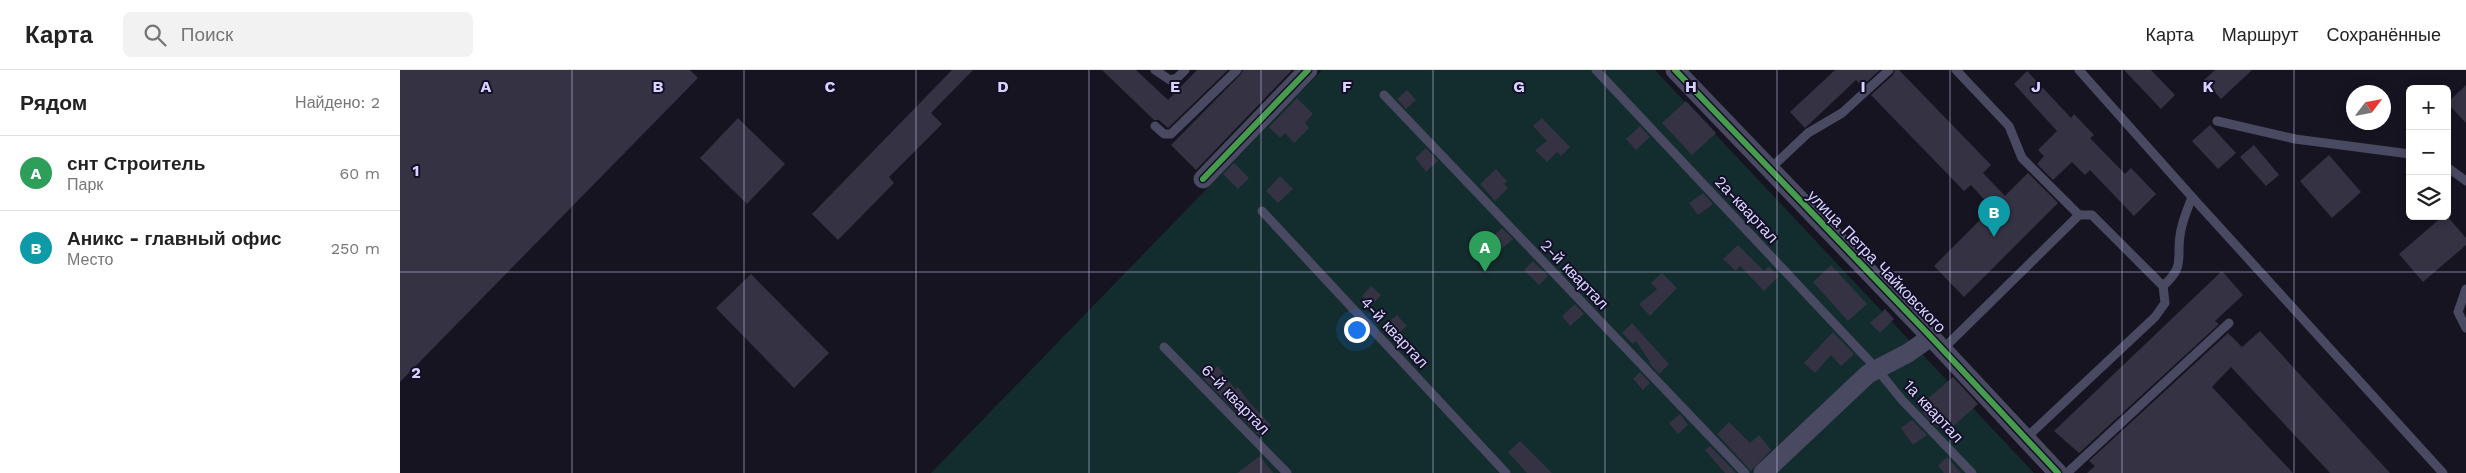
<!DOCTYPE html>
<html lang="ru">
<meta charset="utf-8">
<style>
:root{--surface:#fff;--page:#f2f2f2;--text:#222;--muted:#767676;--line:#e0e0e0;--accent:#9591b1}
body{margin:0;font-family:"Work Sans",sans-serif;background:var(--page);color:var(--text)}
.controls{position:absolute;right:15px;top:15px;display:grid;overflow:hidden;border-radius:8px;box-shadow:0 2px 12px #0003}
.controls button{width:45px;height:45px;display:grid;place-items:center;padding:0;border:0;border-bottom:1px solid var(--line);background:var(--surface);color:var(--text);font:25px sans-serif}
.compass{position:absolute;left:1946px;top:15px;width:45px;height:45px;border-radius:50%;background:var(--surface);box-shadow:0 2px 12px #0003;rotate:58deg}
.you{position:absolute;left:956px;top:259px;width:18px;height:18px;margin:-12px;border:4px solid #fff;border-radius:50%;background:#1a73e8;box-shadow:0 0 0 8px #1a73e833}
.badge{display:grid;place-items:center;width:32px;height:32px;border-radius:50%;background:var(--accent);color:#fff;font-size:16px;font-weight:700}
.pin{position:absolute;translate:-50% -41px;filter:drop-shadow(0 1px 2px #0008)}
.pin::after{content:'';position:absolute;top:26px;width:18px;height:15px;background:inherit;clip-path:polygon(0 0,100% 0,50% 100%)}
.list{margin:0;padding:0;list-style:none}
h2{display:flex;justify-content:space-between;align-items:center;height:65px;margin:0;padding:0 20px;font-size:21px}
h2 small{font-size:16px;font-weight:400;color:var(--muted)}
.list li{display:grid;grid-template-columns:32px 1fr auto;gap:15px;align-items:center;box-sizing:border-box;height:75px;padding:0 20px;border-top:1px solid var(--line)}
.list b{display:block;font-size:19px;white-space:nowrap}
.list p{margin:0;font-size:16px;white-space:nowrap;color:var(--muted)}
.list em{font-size:16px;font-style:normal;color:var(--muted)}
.icon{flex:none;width:28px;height:28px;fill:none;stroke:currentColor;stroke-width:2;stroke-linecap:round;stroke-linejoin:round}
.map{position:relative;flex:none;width:2066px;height:403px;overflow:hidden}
header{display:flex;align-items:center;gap:30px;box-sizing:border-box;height:70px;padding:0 25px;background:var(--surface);border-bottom:1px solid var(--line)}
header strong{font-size:24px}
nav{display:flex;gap:28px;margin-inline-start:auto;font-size:18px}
.search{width:350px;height:45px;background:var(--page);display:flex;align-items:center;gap:12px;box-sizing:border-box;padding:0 18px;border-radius:8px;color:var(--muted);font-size:19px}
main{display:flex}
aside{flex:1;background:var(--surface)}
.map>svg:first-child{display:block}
.green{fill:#132c2d}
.building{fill:#343243}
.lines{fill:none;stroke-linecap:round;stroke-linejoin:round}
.service{stroke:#4a4962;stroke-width:9}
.minor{stroke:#4a4962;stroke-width:19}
.cycleway-casing{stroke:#130f26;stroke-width:9}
.cycleway{stroke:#469c4c;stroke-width:6}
.grid{fill:none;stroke:#d9d4ff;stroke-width:1;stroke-opacity:0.55}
.labels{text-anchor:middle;stroke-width:4;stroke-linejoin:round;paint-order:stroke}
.street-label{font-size:16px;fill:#d9d4ff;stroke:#130f26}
.grid-label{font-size:16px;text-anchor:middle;font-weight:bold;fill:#d9d4ff;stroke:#130f26;stroke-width:4;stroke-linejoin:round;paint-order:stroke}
</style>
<header>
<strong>Карта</strong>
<div class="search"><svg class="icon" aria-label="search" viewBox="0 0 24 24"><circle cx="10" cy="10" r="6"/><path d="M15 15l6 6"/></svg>Поиск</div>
<nav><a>Карта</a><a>Маршрут</a><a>Сохранённые</a></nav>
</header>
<main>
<aside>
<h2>Рядом<small>Найдено: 2</small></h2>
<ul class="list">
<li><span class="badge" style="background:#2e9e5b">A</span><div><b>снт Строитель</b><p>Парк</p></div><em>60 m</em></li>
<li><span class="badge" style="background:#0f9aa8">B</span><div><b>Аникс - главный офис</b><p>Место</p></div><em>250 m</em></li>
</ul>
</aside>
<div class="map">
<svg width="2066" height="403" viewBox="0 0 2066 403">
<rect width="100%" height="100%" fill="#161421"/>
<polygon class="green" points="922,0 1255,0 1634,403 531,403"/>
<g class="building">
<polygon points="0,0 290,0 298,8 0,312"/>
<polygon points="552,0 573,0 531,43 542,54 489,107 494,113 438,170 412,144"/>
<polygon points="702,0 736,0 768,30 797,0 828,0 768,58 759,50 754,50"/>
<polygon points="843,0 892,0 796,100 771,75 841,4"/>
<polygon points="1435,0 1480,0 1462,16 1456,10 1405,58 1390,42"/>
<polygon points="1495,0 1499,0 1591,95 1583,103 1605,126 1628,103 1658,133 1564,227 1534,196 1592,138 1571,115 1564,121 1471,25 1493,5"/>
<polygon points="1724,0 1751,0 1775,25 1761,39"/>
<polygon points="1815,0 1852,0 1821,29 1804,10"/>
<polygon points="1627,1 1671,48 1674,44 1694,65 1690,68 1725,104 1731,98 1756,124 1734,146 1690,100 1685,105 1672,92 1653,110 1637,94 1644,86 1638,80 1657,61 1614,14"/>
<polygon points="2066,15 2066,53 2047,33"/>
<polygon points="1007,20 1016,30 1006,39 997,29"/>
<polygon points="897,28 913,44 905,53 909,58 894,73 885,63 880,68 869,57"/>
<polygon points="1286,31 1316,63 1292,85 1262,53"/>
<polygon points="338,48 385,94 347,134 300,88"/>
<polygon points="1142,48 1170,77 1161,86 1157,82 1147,92 1135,80 1147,71 1133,56"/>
<polygon points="1810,55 1836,83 1818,99 1792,71"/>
<polygon points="1240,56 1250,67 1236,80 1226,69"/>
<polygon points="1854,75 1879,105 1866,116 1840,87"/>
<polygon points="1026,78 1038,91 1026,102 1015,88"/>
<polygon points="1929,85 1961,122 1932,148 1900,111"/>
<polygon points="834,93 849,108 838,119 823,104"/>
<polygon points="1096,99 1107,111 1104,114 1108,118 1095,131 1080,114"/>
<polygon points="880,106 893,119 878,133 866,121"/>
<polygon points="1303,123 1313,134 1298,145 1289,133"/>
<polygon points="2043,146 2047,146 2066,168 2066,175 2023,212 1999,184"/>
<polygon points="1102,158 1113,169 1097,183 1087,172"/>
<polygon points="1338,175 1364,201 1369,196 1379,206 1364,221 1340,196 1336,201 1323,189"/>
<polygon points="1133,191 1148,206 1139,215 1124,200"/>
<polygon points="1431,195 1467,234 1448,251 1413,212"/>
<polygon points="1822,201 1843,225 1815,251 1819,254 1679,383 1654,361"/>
<polygon points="1262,203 1277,218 1250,246 1239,234 1257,219 1251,213"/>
<polygon points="351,204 429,283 394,318 316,238"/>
<polygon points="971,216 981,225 972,235 962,226"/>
<polygon points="1175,234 1184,244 1170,256 1162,246"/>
<polygon points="1485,239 1494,249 1480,263 1470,253"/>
<polygon points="997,245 1007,256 996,265 987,254"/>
<polygon points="1232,253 1269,294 1259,304 1249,293 1250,292 1236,271 1233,274 1222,263"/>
<polygon points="1860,261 1990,403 1930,403 1831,297 1812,317 1893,403 1687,403 1695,396 1689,391 1828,263 1842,277"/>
<polygon points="1433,262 1454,284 1441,296 1431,285 1415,303 1404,293"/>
<polygon points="818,296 835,319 838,317 850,333 871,355 860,366 803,308"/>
<polygon points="1240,302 1250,313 1243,320 1233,309"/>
<polygon points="1553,307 1578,334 1549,360 1543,353 1537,357 1522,342 1529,337 1524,332"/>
<polygon points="1280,344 1288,355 1278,364 1269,353"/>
<polygon points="1512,350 1527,365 1513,375 1501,358"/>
<polygon points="1329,352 1350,373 1359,365 1371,380 1351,401 1317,364"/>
<polygon points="1120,371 1152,403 1127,403 1108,382"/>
<polygon points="1310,376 1336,403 1325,403 1305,380"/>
<polygon points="860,386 873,403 837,403"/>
<polygon points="1547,387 1561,403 1544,403 1538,396"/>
</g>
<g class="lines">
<g class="service">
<polyline points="755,0 770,10 777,8 785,0"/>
<polyline points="1196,0 1476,298 1502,330 1572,403"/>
<polyline points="1556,0 1609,56 1622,88 1679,145"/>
<path d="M1679,0L1792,127C1788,138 1783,149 1781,160C1775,187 1787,195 1763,216"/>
<polyline points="984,25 1345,403"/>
<polyline points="1817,51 1895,69 2010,84"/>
<polyline points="755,56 764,64 771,64 837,0"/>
<polyline points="2047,97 2066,111"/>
<polyline points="1370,99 1408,63 1442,43 1489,0"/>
<polyline points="1792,127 2043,403"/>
<polyline points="862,141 1106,403"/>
<polyline points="2066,219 2058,242 2066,258"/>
<polyline points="764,277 887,403"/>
<polyline points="1543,279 1679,145 1692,145 1763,216 1765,233 1755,247 1626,368"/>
<polyline points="1667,403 1829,253"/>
</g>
<g class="minor">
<polyline points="1275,0 1531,267 1658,403"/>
<polyline points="803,109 908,0"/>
<polyline points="1363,403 1468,304 1508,283 1531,267"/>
</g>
<g class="cycleway-casing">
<g id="cycleway">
<polyline points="1275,0 1531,267 1658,403"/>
<polyline points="803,109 908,0"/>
</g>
</g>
<use href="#cycleway" class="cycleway"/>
</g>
<path class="grid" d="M172,0V403M344,0V403M516,0V403M689,0V403M861,0V403M1033,0V403M1205,0V403M1377,0V403M1550,0V403M1722,0V403M1894,0V403M0,202H2066"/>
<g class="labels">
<g class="street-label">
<text transform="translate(1347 139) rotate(47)" y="6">2а-квартал</text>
<text transform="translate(1477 191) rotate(46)" y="6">улица Петра Чайковского</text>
<text transform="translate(1175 204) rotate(46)" y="6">2-й квартал</text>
<text transform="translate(995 262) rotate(47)" y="6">4-й квартал</text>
<text transform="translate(836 329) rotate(46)" y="6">6-й квартал</text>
<text transform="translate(1534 341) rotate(47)" y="6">1а квартал</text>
</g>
</g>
<g class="grid-label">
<text x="86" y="22">A</text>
<text x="258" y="22">B</text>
<text x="430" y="22">C</text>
<text x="603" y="22">D</text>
<text x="775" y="22">E</text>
<text x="947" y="22">F</text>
<text x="1119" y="22">G</text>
<text x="1291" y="22">H</text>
<text x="1463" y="22">I</text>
<text x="1636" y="22">J</text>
<text x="1808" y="22">K</text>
<text x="16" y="106">1</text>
<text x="16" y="308">2</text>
</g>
</svg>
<div class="controls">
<button>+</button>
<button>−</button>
<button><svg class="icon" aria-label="layers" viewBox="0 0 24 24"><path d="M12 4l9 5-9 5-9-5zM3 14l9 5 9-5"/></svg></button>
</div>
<svg class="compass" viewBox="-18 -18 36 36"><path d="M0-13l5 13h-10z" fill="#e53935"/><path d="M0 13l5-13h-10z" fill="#767676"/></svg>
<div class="you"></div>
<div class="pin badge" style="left:1085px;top:202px;background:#2e9e5b">A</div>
<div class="pin badge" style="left:1594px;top:167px;background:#0f9aa8">B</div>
</div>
</main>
